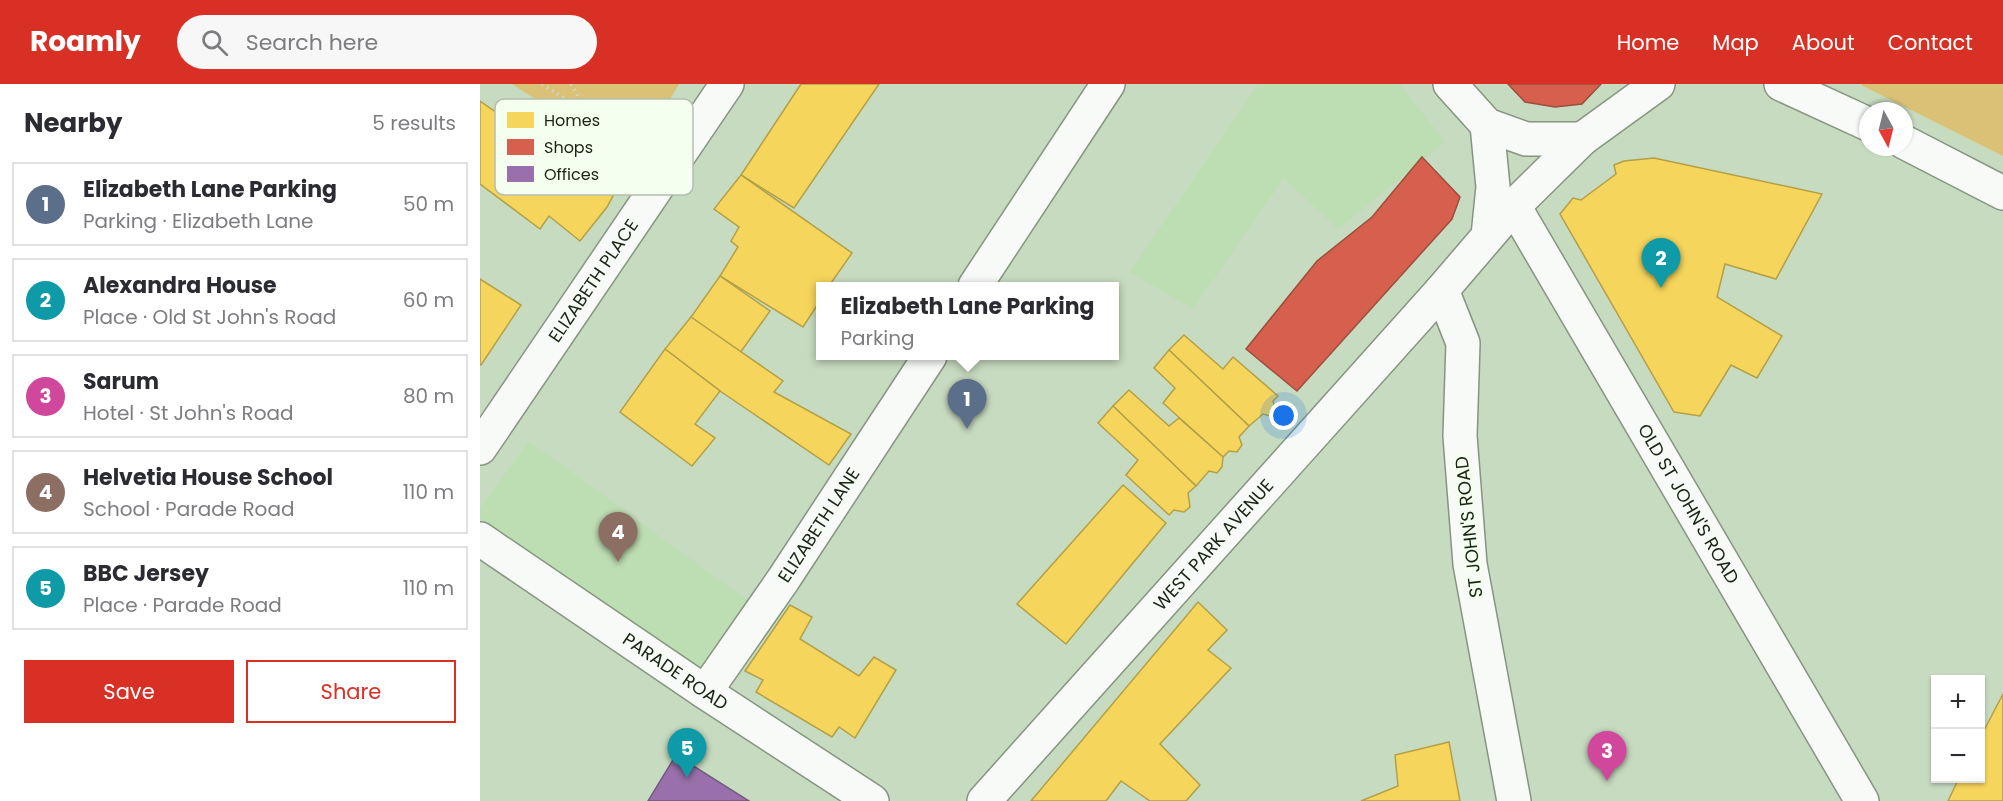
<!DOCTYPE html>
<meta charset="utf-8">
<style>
:root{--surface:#fff;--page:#f7f7f7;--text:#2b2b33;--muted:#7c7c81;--line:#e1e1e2;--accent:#d93025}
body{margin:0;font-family:Poppins,sans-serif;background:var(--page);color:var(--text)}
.controls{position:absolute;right:18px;bottom:18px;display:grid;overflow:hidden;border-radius:0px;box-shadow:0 2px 4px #0004}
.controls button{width:54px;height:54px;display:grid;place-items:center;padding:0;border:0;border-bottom:2px solid var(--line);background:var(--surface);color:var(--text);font:30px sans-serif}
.compass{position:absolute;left:1379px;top:18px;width:54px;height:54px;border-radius:50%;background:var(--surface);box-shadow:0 2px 4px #0004;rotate:173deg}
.you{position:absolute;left:804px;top:332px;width:21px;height:21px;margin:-15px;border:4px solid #fff;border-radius:50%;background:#1a73e8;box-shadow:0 0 0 9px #1a73e833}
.badge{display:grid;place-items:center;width:39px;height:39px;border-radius:50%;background:var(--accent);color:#fff;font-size:20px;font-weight:700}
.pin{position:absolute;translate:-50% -50px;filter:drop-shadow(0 2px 3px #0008)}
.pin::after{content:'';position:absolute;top:32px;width:21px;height:18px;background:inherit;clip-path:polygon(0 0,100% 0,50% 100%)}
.popup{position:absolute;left:336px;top:198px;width:303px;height:78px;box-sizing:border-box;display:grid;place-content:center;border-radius:0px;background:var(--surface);filter:drop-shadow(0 2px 4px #0005);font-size:20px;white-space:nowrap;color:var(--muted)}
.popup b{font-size:22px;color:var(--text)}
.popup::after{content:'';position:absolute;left:50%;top:100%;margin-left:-12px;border:12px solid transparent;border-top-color:var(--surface)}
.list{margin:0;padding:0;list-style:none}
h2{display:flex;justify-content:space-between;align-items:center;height:78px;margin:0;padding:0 24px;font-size:26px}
h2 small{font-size:20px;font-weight:400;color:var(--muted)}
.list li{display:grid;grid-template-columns:39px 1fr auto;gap:18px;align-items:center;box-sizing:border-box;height:84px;margin:0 12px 12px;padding:0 12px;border:2px solid var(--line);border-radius:0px}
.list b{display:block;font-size:22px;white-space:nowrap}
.list p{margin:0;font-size:20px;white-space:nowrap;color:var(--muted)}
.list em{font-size:20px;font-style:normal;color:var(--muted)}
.actions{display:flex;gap:12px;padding:18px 24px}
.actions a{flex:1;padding:14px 0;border:2px solid var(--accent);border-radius:0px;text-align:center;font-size:21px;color:var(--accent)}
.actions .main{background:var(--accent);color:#fff}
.icon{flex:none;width:33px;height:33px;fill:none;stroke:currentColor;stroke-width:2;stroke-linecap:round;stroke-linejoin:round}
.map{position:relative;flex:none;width:1523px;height:717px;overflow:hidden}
header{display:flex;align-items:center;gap:36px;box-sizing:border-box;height:84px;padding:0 30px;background:var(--accent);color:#fff}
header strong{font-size:28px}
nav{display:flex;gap:33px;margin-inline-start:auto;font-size:21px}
.search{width:420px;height:54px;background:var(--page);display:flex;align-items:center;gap:15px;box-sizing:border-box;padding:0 21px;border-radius:33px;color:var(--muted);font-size:22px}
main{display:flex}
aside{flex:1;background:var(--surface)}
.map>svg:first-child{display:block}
.built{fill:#bdddb2}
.green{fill:#dbc176}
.homes{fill:#f6d55c;stroke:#b3a046;stroke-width:1.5}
.shops{fill:#d6604d;stroke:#9d4e3c;stroke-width:1.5}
.offices{fill:#9970ab;stroke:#725a7d;stroke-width:1.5}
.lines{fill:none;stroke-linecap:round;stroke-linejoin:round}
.minor-casing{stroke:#869581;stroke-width:36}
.major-casing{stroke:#869581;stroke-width:36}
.path{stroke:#d0d6ce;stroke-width:4;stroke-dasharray:1.5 4.5;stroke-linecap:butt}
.minor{stroke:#f7faf6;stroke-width:33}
.major{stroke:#f7faf6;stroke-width:33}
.labels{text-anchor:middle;stroke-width:6;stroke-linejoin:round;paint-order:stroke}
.street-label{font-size:18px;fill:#182513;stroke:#f4fff0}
.key{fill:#f4fff0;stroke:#b2beae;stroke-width:1.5}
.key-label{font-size:16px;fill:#182513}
</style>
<header>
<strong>Roamly</strong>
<div class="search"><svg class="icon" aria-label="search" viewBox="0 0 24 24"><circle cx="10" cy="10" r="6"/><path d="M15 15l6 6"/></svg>Search here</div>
<nav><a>Home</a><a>Map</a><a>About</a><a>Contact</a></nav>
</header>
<main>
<aside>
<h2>Nearby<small>5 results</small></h2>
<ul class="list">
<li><span class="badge" style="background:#5c6f8a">1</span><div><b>Elizabeth Lane Parking</b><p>Parking · Elizabeth Lane</p></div><em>50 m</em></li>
<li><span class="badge" style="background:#0f9aa8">2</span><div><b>Alexandra House</b><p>Place · Old St John's Road</p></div><em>60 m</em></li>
<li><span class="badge" style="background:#d1479c">3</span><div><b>Sarum</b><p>Hotel · St John's Road</p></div><em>80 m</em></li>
<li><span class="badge" style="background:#8d6e63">4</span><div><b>Helvetia House School</b><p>School · Parade Road</p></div><em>110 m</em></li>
<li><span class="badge" style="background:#0f9aa8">5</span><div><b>BBC Jersey</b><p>Place · Parade Road</p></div><em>110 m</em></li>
</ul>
<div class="actions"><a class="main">Save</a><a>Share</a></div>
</aside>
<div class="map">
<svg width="1523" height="717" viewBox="0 0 1523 717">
<rect width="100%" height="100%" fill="#c7dbc0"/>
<g class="built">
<polygon points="778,0 920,0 965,58 858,145 804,94 713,225 650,188"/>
<polygon points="49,357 270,518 222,587 0,438 0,424"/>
</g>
<g class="green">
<polygon points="32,0 199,0 153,78"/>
<polygon points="1381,0 1523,0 1523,72 1383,2"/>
</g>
<g class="homes">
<polygon points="321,0 399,0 314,124 261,91"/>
<polygon points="0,17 134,110 127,123 100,157 69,132 60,145 0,100"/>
<polygon points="1174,74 1342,110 1296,195 1245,180 1237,213 1302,252 1277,294 1251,281 1220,332 1194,328 1080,130 1093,114 1101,116 1136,90 1134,81 1144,77"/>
<polygon points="261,91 372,169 349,202 340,202 340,217 323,243 240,192 258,163 251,157 259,143 234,125"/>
<polygon points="240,192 290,227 260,269 211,233"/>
<polygon points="0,195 41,221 1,281 0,281"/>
<polygon points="211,233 303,297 294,308 371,350 349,381 240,307 185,265"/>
<polygon points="704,251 743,285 753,273 798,312 793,317 795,326 790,332 783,330 769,342 689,266"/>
<polygon points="185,265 240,307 215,340 235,354 212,382 140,328"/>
<polygon points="689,266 769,342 759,353 762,361 757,368 749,367 743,373 683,319 695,304 674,284"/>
<polygon points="649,306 689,342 699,334 743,373 742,383 737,389 729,387 716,402 633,322"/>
<polygon points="633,322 716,402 708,409 710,423 704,428 694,426 689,431 646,391 658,376 618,339"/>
<polygon points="643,401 686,439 586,560 537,520"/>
<polygon points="718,518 747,546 728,566 751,584 680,660 720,701 706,717 670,717 641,697 626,717 551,717"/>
<polygon points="310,521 332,533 320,555 379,592 394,573 416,586 375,654 359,643 352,653 276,608 283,596 265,587"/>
<polygon points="1523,610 1523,717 1468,717 1479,694 1500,694 1500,654"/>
<polygon points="969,658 980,717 881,717 918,702 915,671"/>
</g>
<g class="shops">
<polygon points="1028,0 1121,0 1102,20 1075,23 1045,18"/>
<polygon points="942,73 980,113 972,135 817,307 766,265 837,177 892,133"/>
</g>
<polygon class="offices" points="196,671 269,717 168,717"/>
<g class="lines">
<g class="minor-casing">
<g id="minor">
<polyline points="1301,0 1388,40"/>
<polyline points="1424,58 1523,109"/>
<path id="s1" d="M1034,122L1382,717"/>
<polyline points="495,202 628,0"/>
<path id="s2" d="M0,455L225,608L392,717"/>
<path id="s3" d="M225,608L303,496L450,272"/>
<path id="s4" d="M504,717L962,206"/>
</g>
</g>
<g class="major-casing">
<g id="major">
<polyline points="970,0 1007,41 1046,55 1102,55"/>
<polyline points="1007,41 1013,103 1008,152"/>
<path id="s5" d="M0,364L247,0"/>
<polyline points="1034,717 990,480 980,352 983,259 962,206 1034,122 1102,55 1178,0"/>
</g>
</g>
<g class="path">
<polyline points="62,0 160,62"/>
<polyline points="91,0 107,28"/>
</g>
<use href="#minor" class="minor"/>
<use href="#major" class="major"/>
</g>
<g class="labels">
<g class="street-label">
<text dy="6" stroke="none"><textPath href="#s5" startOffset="202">ELIZABETH PLACE</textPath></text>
<text dy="6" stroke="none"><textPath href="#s1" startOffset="345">OLD ST JOHN'S ROAD</textPath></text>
<text dy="6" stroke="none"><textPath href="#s3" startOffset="202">ELIZABETH LANE</textPath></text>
<text transform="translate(989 443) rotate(-96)" y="6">ST JOHN'S ROAD</text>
<text dy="6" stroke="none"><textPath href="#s4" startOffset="344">WEST PARK AVENUE</textPath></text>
<text dy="6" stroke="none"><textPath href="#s2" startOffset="236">PARADE ROAD</textPath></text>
</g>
</g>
<rect x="15" y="15" width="198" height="96" rx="9" class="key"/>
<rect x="27" y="28" width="27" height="16" fill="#f6d55c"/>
<rect x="27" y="55" width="27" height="16" fill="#d6604d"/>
<rect x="27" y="82" width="27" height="16" fill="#9970ab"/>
<g class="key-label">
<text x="64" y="42">Homes</text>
<text x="64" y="69">Shops</text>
<text x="64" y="96">Offices</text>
</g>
</svg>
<div class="controls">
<button>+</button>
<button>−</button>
</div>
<svg class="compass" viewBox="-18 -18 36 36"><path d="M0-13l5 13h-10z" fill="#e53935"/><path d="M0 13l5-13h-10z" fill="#7c7c81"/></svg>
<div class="you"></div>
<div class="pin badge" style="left:487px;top:345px;background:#5c6f8a">1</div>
<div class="popup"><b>Elizabeth Lane Parking</b>Parking</div>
<div class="pin badge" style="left:1181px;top:204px;background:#0f9aa8">2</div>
<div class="pin badge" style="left:1127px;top:697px;background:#d1479c">3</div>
<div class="pin badge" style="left:138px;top:478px;background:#8d6e63">4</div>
<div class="pin badge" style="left:207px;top:694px;background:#0f9aa8">5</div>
</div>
</main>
